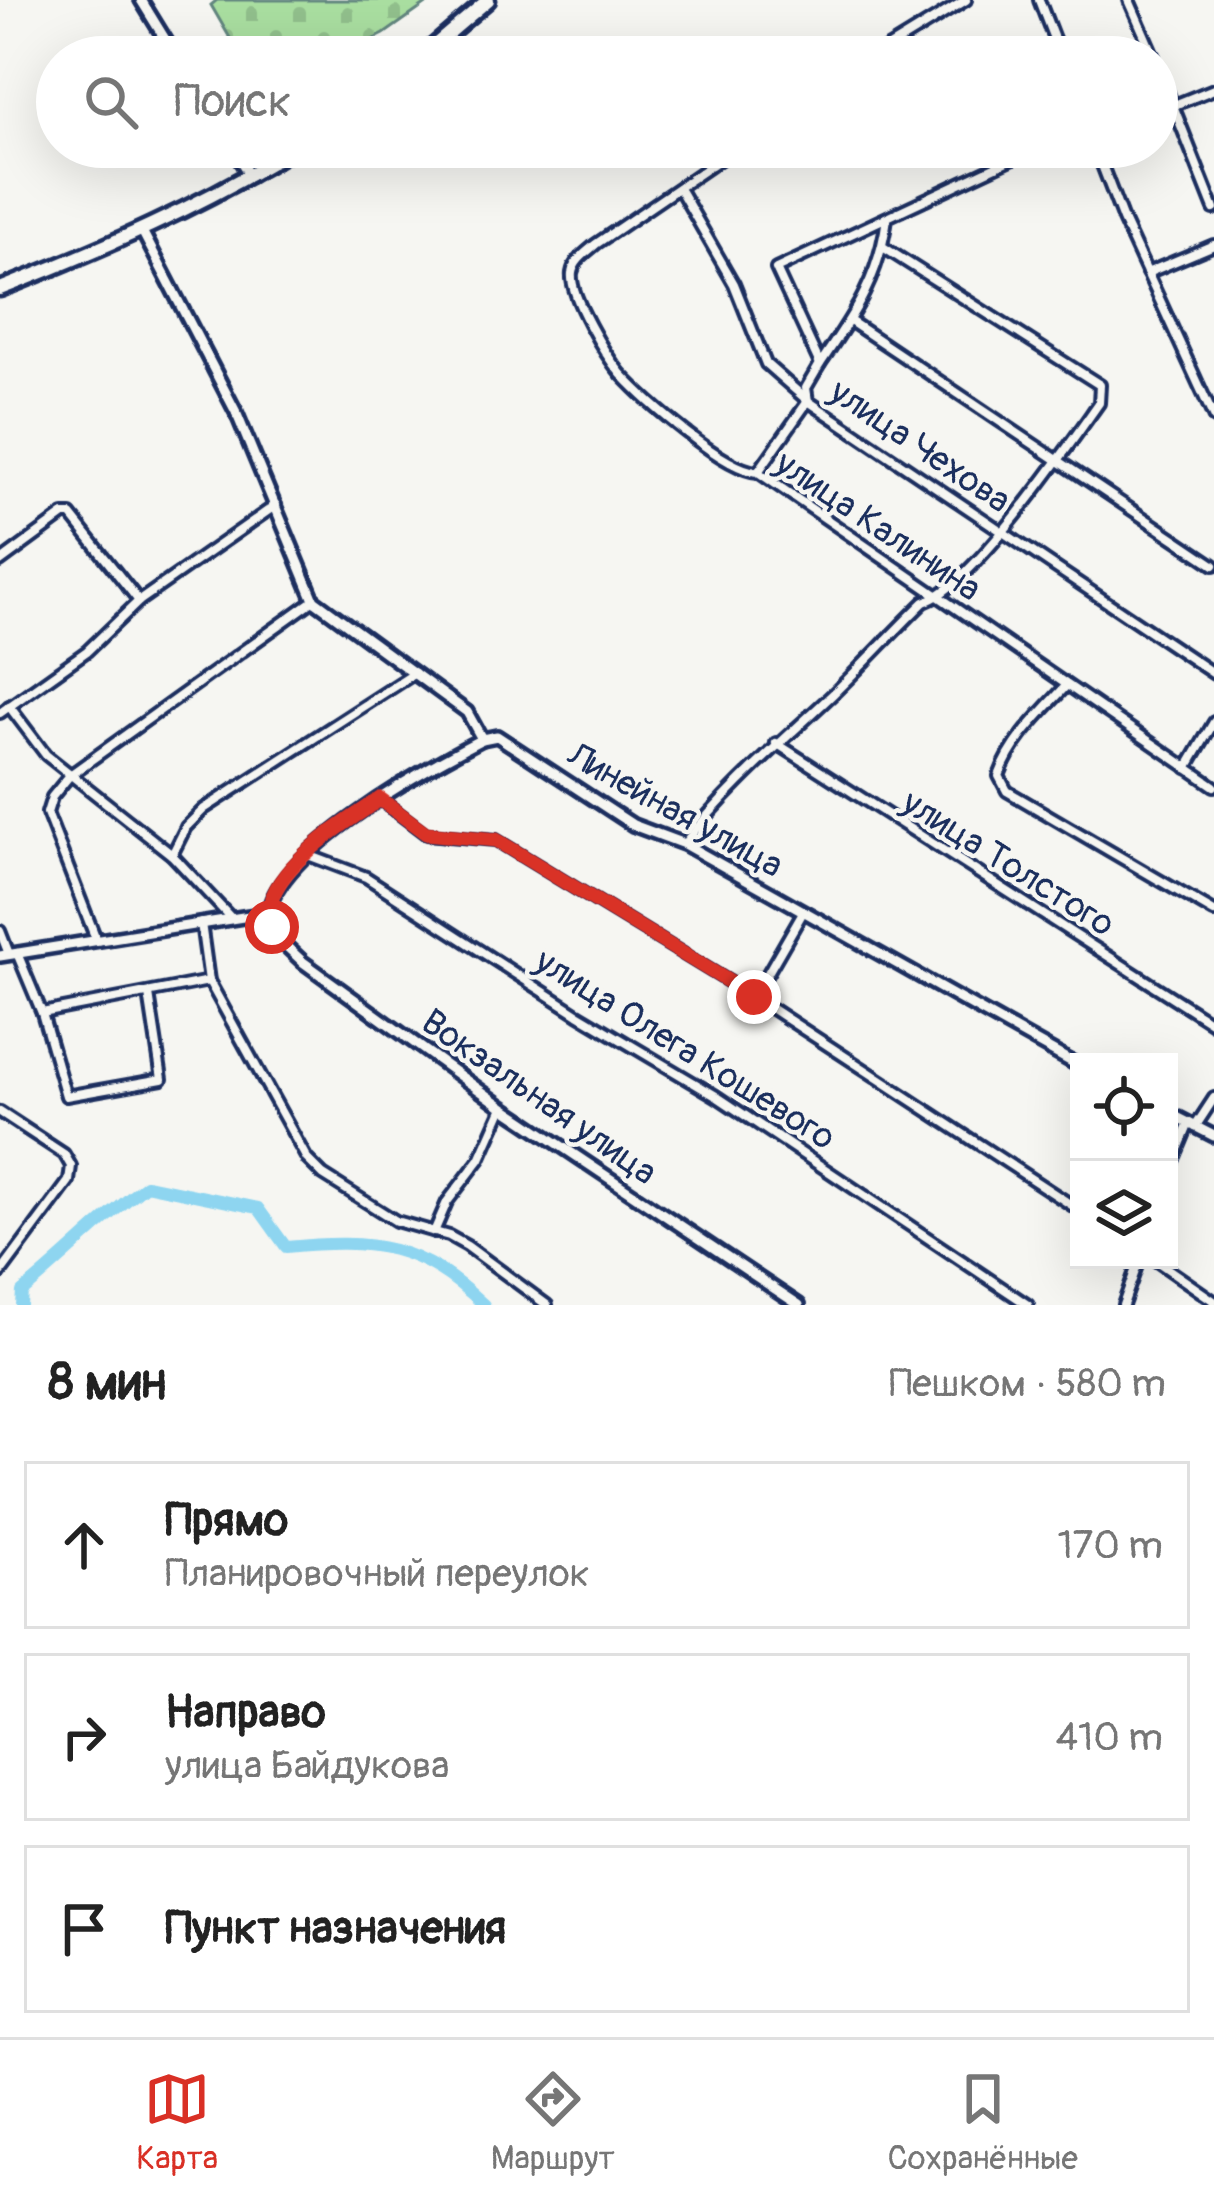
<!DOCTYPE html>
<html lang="ru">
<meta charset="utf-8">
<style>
:root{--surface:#fff;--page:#f6f6f6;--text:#222;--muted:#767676;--line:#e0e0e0;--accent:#d93025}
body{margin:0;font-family:Pangolin,sans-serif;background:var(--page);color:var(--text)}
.controls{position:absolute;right:36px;bottom:36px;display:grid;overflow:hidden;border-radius:0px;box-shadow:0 12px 48px #0002}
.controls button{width:108px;height:108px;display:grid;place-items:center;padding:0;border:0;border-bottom:3px solid var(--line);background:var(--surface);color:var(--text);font:60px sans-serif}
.stop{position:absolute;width:36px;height:36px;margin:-27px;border:9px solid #d93025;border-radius:50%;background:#fff}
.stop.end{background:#d93025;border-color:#fff;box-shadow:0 3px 12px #0008}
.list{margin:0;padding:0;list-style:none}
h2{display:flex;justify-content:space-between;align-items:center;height:156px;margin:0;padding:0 48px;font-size:51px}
h2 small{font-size:39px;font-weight:400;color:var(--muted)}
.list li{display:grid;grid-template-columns:78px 1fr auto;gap:36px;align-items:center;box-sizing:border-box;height:168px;margin:0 24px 24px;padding:0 24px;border:3px solid var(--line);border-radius:0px}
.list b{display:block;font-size:45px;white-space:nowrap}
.list p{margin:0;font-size:39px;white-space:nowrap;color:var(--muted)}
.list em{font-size:39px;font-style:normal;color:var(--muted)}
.icon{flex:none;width:66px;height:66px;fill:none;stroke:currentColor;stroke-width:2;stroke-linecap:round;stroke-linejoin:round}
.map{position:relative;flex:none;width:1214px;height:1305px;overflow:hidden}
.search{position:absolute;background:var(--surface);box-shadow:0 12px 48px #0002;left:36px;right:36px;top:36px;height:132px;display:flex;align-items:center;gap:30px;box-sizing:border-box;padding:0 42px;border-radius:66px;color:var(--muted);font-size:45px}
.sheet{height:732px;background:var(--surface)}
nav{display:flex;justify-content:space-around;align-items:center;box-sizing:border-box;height:168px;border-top:3px solid var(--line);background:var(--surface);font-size:33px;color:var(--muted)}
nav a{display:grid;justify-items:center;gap:6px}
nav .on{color:var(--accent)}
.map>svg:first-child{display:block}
.cemetery{fill:url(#cemetery-stones);stroke:#62867f;stroke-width:3}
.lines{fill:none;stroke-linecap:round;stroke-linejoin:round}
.river{stroke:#8ed5f0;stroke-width:12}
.minor-casing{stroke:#1b2f5e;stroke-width:16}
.tertiary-casing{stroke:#1b2f5e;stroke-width:18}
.trunk-casing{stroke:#1b2f5e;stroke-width:21}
.minor{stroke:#f6f6f2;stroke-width:8}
.tertiary{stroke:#f6f6f2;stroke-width:9}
.trunk{stroke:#f6f6f2;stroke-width:12}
.route{stroke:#d93025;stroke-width:15}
.labels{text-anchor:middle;stroke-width:9;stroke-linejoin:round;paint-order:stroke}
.street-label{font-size:36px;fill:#1b2f5e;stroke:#f6f6f2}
</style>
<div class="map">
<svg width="1214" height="1305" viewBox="0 0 1214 1305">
<defs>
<pattern id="cemetery-stones" width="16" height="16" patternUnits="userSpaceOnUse" patternTransform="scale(3)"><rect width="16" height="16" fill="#a9dea0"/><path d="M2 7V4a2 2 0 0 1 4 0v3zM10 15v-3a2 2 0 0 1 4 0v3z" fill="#91bf8c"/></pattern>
</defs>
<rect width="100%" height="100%" fill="#f6f6f2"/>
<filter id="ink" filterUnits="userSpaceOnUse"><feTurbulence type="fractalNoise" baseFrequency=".00833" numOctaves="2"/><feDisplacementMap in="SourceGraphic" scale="24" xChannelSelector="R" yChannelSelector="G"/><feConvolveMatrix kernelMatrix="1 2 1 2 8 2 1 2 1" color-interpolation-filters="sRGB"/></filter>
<g filter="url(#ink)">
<polygon class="cemetery" points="217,0 432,0 384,34 338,57 241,57 211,5"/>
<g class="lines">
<path class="river" d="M21,1305L22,1292C65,1257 102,1219 146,1185L258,1208L286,1247C374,1238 419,1244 484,1305"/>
<g class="minor-casing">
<g id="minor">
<polyline points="1039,0 1061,57"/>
<polyline points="1129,0 1154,57"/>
<polyline points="873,57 966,0"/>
<polyline points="1157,65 1214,209"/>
<polyline points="1157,112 1214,89"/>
<path d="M738,147L596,244C587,252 574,260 572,273C569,295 606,356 621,374C645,400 725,471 758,472L1214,786"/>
<polyline points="1095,147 1123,220 1214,418"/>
<polyline points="679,188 734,284 766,364 808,401 1214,674"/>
<path d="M887,218C879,279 854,314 820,364L776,269L1037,147"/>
<polyline points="1147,273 1214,245"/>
<polyline points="850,321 1214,565"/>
<polyline points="758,472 808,401 806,388 820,364"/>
<polyline points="0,562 64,515 71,515 139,601"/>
<path d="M1066,686C1041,713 1012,740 999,776L1007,791L1214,912"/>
<polyline points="9,706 46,755 172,855 230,917"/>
<polyline points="0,713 87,651 139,601 276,505"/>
<polyline points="776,743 1214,1024"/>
<polyline points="1187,768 1214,722"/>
<polyline points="380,799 426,834 496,840 754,997 1079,1210"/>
<path d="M684,844C728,787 781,743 833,694C864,664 893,632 924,602C972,587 1067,448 1099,403L1100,385L883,247"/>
<polyline points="172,855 186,827 204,809 415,673"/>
<polyline points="308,855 366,877 578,1014 716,1096 1028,1305"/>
<polyline points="201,923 209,981 307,1159 323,1175 396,1221 449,1236 467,1246 547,1305"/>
<polyline points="0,931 9,954"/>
<polyline points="96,939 47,813 52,797 70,775 314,600"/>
<polyline points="17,953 42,1013 209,981"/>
<polyline points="754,997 803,912"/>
<polyline points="42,1013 66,1096 162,1079 149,994"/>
<polyline points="0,1112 64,1154 71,1166 69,1181 0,1274"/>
<polyline points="1195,1127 1214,1098"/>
<polyline points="1169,1171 1189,1123"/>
<polyline points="434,1232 447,1202 480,1159 503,1107"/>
<polyline points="1155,1260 1214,1301"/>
<polyline points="1123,1305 1139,1260"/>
</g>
</g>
<g class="tertiary-casing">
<g id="tertiary">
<polyline points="141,0 176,57"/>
<polyline points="232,147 250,176"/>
<polyline points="141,229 236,412 314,600 467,712 482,739 497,736 633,825 684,844 1079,1066"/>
<polyline points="268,913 285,945 303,962 503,1107 799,1305"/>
<path d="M268,913C279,850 426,768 482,739"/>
<polyline points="0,956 268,913"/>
<polyline points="1169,1113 1214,1136"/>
</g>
</g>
<g class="trunk-casing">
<g id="trunk">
<polyline points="421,57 488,0"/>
<path d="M0,289C102,249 204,205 296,147"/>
</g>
</g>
<use href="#minor" class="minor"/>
<use href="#tertiary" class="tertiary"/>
<use href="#trunk" class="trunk"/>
</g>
</g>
<g class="lines" filter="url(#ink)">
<path class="route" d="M272,927C253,877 345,823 380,799L426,833L496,840L754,997"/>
</g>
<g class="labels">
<g class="street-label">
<text transform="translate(921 445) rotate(34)" y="13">улица Чехова</text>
<text transform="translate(879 525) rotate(34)" y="13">улица Калинина</text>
<text transform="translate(676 809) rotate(29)" y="13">Линейная улица</text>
<text transform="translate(1009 862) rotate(32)" y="13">улица Толстого</text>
<text transform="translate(686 1048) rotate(32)" y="13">улица Олега Кошевого</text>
<text transform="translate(540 1096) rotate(35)" y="13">Вокзальная улица</text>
</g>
</g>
</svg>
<div class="controls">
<button><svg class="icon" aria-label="locate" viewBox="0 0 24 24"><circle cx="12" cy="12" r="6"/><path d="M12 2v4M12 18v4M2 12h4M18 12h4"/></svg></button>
<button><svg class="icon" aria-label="layers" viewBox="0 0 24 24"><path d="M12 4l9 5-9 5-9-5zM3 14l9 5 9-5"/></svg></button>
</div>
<div class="stop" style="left:272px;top:927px"></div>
<div class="stop end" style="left:754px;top:997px"></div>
<div class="search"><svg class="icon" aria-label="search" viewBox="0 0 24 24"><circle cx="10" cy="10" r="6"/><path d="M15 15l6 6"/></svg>Поиск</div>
</div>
<section class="sheet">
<h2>8 мин<small>Пешком · 580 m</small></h2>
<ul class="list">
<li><svg class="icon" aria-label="ahead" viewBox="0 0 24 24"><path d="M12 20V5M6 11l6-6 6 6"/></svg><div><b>Прямо</b><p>Планировочный переулок</p></div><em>170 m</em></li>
<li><svg class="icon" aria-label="right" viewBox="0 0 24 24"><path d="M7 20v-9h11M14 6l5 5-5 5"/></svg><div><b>Направо</b><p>улица Байдукова</p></div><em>410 m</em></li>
<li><svg class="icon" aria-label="arrive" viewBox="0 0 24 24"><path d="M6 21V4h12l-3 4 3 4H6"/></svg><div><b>Пункт назначения</b></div></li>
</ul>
</section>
<nav>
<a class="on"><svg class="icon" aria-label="map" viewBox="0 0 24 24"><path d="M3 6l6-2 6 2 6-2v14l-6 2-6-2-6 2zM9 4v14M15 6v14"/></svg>Карта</a>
<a><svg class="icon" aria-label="directions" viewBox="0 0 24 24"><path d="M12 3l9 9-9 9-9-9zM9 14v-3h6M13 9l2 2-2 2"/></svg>Маршрут</a>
<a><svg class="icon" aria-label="saved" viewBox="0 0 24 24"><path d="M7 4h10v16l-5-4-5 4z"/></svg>Сохранённые</a>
</nav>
